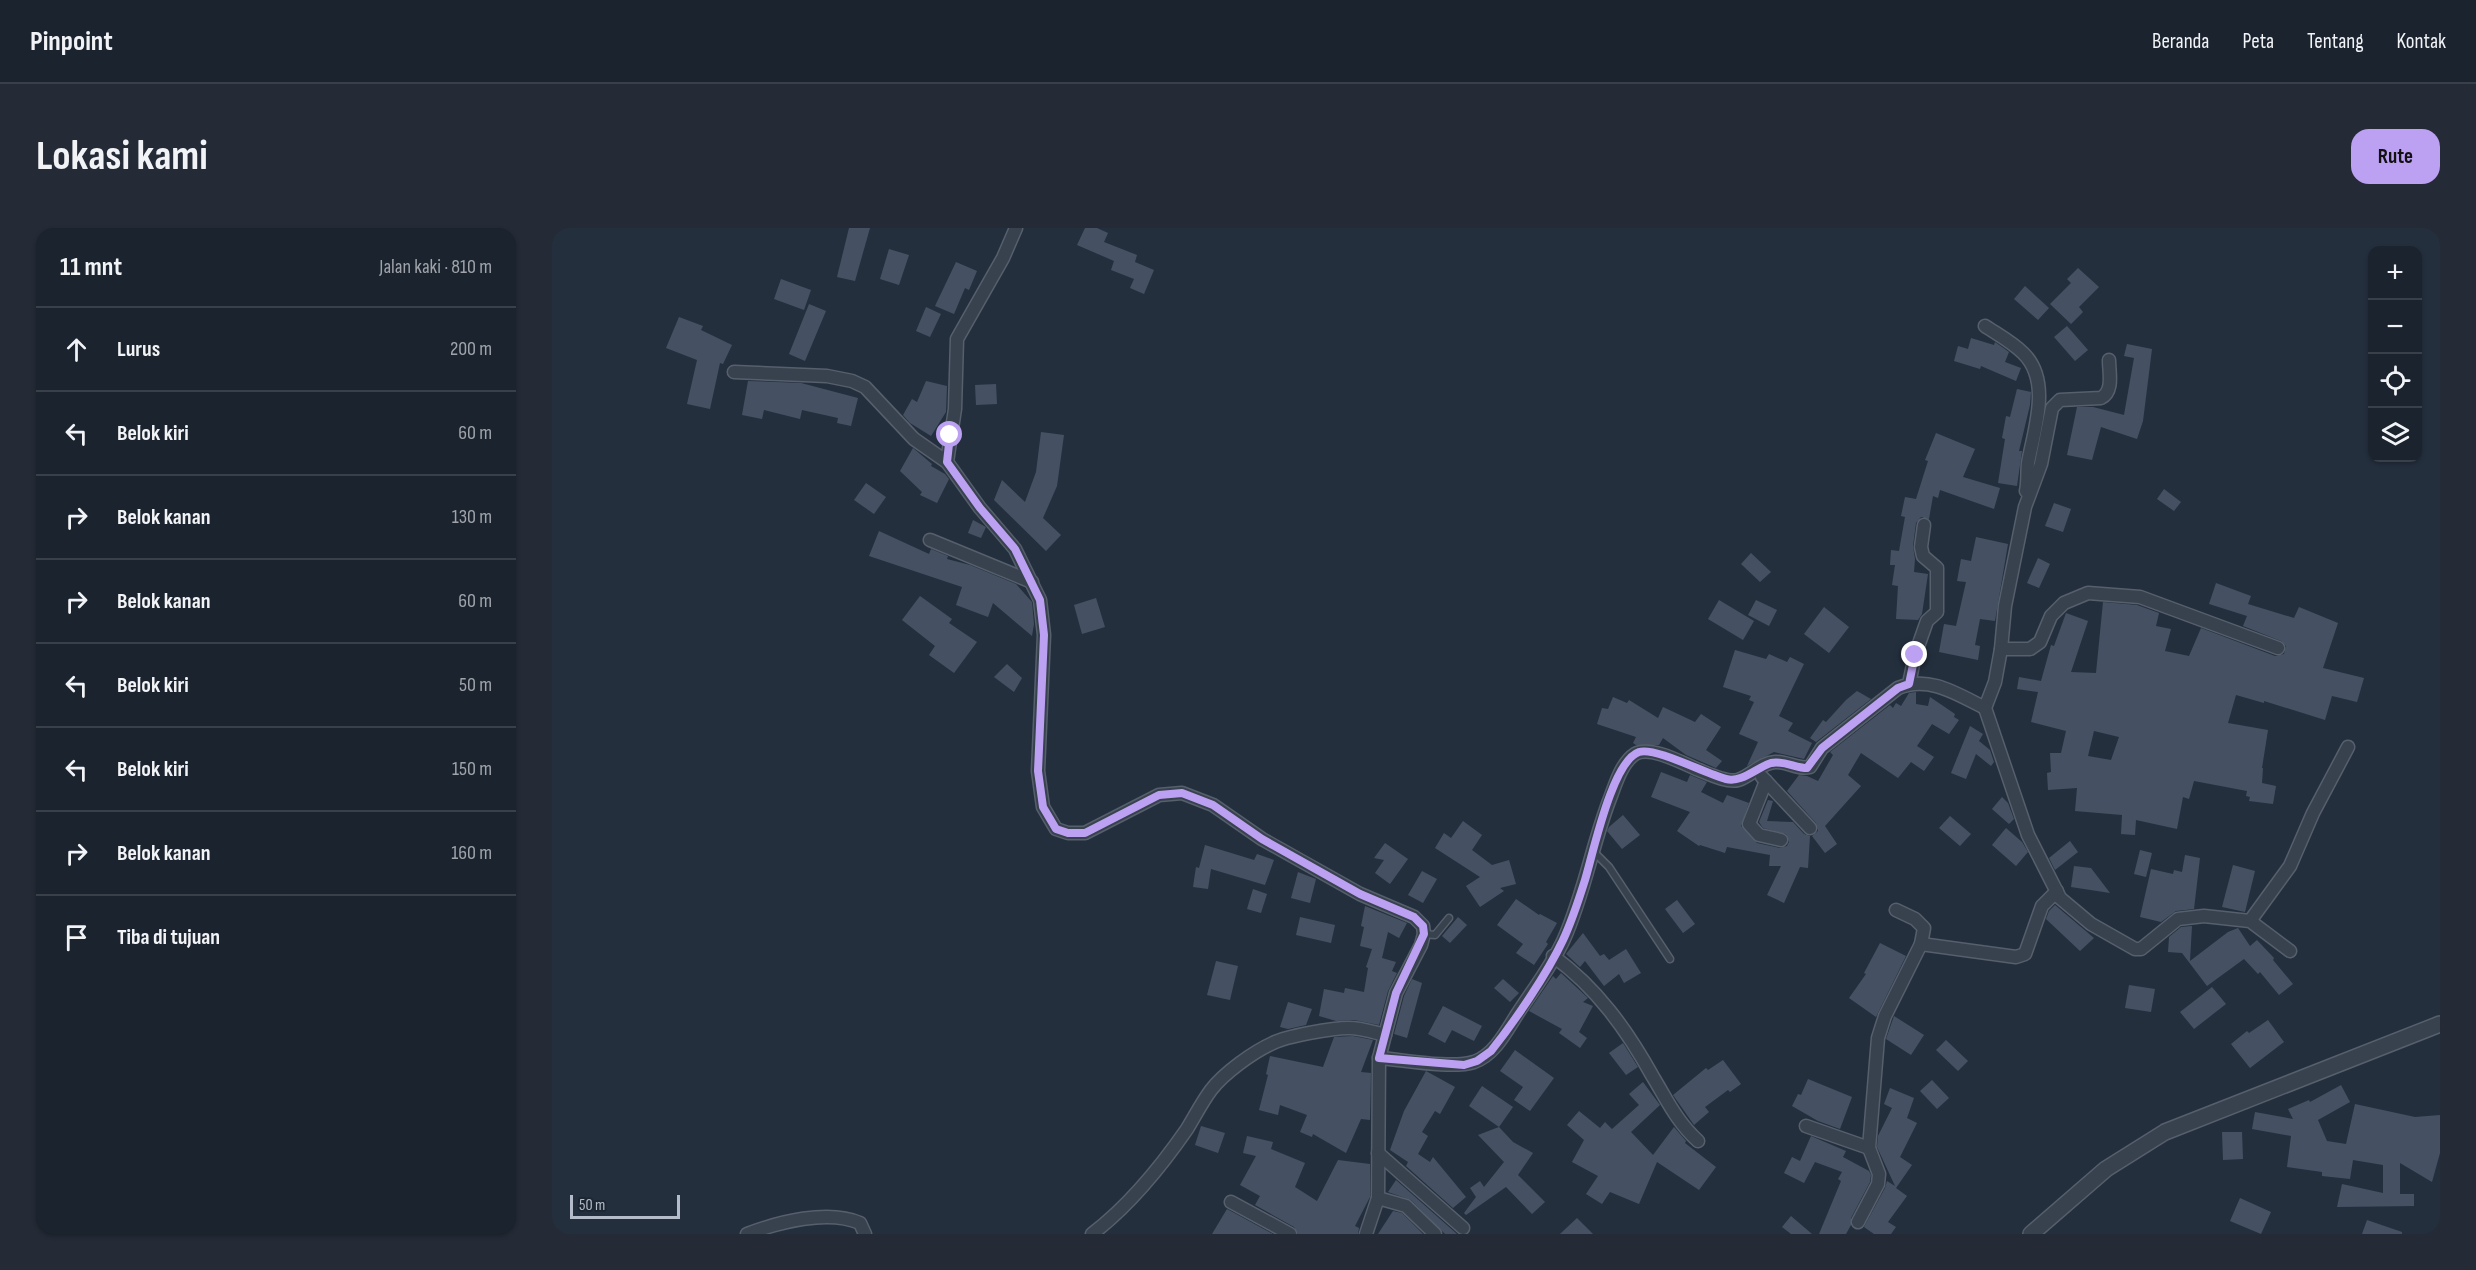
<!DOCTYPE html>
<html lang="id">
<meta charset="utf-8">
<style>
:root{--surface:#1b232e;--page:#242b36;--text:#f1f3f6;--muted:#a0a4aa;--line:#39404a;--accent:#bca0f2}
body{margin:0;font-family:"Sofia Sans Condensed",sans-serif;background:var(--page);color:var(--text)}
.controls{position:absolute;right:18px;top:18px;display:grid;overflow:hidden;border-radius:12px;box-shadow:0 2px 4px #0004}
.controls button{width:54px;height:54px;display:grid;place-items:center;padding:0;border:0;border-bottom:2px solid var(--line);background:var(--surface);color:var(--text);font:30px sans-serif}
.scale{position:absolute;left:18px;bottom:15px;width:110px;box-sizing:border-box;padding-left:6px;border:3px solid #b4bcc9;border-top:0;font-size:16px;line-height:21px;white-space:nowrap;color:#b4bcc9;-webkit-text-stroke:4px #1d2633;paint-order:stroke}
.stop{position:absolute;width:18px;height:18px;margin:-14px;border:4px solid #bca0f2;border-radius:50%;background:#fff}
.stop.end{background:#bca0f2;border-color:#fff;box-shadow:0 2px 6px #0008}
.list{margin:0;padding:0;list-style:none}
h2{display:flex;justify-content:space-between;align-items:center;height:78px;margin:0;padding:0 24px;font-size:26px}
h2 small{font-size:20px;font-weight:400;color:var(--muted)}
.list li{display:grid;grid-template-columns:39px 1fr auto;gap:18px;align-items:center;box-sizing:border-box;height:84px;padding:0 24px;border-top:2px solid var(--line)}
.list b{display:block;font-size:22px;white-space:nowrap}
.list em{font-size:20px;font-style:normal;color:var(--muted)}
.icon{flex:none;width:33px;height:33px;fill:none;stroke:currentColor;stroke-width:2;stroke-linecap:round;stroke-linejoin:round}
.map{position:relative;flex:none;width:1888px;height:1006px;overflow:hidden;border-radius:18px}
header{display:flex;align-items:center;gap:36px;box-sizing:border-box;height:84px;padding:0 30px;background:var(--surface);border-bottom:2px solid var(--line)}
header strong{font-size:28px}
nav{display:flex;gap:33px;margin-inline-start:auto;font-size:21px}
.intro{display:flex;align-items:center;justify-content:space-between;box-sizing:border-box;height:144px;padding:0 36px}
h1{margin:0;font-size:42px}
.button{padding:15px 27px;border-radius:18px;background:var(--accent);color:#111;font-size:21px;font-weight:700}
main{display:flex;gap:36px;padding:0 36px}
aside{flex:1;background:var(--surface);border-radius:18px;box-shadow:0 2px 4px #0004}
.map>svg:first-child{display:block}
.building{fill:#455162;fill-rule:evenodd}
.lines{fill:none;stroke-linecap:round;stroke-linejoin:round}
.service-casing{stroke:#565f6c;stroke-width:9}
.minor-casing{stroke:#565f6c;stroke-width:15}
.tertiary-casing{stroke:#565f6c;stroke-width:18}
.service{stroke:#38414e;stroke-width:6}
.minor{stroke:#38414e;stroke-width:12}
.tertiary{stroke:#38414e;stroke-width:15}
.route{stroke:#bca0f2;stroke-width:8}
</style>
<header>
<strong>Pinpoint</strong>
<nav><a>Beranda</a><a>Peta</a><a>Tentang</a><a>Kontak</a></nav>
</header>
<div class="intro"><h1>Lokasi kami</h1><a class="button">Rute</a></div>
<main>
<aside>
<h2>11 mnt<small>Jalan kaki · 810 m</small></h2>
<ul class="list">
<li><svg class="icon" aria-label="ahead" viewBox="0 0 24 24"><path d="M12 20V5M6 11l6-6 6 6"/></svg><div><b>Lurus</b></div><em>200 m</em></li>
<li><svg class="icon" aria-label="left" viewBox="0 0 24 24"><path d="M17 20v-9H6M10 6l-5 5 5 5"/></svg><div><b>Belok kiri</b></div><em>60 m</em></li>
<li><svg class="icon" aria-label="right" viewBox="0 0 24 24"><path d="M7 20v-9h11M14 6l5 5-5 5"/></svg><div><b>Belok kanan</b></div><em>130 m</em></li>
<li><svg class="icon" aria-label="right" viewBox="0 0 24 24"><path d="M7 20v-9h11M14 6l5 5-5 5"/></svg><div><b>Belok kanan</b></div><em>60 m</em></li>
<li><svg class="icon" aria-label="left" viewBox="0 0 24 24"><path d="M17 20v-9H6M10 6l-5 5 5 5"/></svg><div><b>Belok kiri</b></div><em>50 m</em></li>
<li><svg class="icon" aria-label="left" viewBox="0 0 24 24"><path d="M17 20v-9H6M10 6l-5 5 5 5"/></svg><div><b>Belok kiri</b></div><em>150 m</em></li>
<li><svg class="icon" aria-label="right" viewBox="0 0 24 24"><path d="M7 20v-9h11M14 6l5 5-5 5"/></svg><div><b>Belok kanan</b></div><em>160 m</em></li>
<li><svg class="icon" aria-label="arrive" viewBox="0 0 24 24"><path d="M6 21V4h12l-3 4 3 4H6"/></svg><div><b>Tiba di tujuan</b></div></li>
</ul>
</aside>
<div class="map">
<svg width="1888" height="1006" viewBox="0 0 1888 1006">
<rect width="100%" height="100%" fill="#242f3e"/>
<g class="building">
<polygon points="297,0 318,0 303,53 285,49"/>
<polygon points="533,0 545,0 556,5 552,14 585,27 583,34 602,42 592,66 578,60 582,51 559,42 562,33 525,17"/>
<polygon points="337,21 357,27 347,57 328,51"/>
<polygon points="404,34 425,43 417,62 413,60 402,86 383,78"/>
<polygon points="1526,40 1547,59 1527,79 1531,84 1519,96 1498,76 1519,55 1515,51"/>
<polygon points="229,51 259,62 252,82 222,71"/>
<polygon points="1473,58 1497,80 1486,92 1462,71"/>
<polygon points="257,76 274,83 253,133 237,126"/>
<polygon points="374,79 389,86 378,109 364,103"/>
<polygon points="127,89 151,98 149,102 180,117 171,136 168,135 158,181 135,176 145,132 114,120"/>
<polygon points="1515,98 1536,122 1523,133 1502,109"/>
<polygon points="1419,110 1442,117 1443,114 1457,124 1453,134 1469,140 1464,153 1429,138 1428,141 1402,133 1406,118 1416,121"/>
<polygon points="1575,116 1600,121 1591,193 1585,211 1549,199 1540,232 1515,227 1525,179 1541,179 1572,187 1582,130 1572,128"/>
<polygon points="196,153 249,155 306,170 299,198 285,195 286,190 250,182 248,191 212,182 210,191 190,187"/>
<polygon points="374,153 395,158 394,184 379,208 358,195 351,187 360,171 365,174"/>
<polygon points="444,156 445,176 424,177 423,157"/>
<polygon points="1465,161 1479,164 1478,177 1467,223 1470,223 1465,258 1446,255 1453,211 1450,210 1454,188 1458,189"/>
<polygon points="489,204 512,207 505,258 491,290 509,307 494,323 442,272 450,252 473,274 484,244"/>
<polygon points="1384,205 1423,221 1411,249 1448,260 1442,281 1388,262 1386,270 1381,268 1377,291 1369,289 1364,295 1361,318 1363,331 1362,344 1376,346 1370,386 1366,392 1344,391 1346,358 1340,357 1343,337 1338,337 1339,322 1347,323 1353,289 1349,288 1353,269 1364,271 1376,233 1373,232"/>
<polygon points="361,220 380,236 379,238 393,246 397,251 385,275 368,267 370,264 348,243"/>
<polygon points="314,255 334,269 322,286 302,272"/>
<polygon points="1612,261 1629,274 1622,283 1605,271"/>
<polygon points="1502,275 1519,281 1511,304 1493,298"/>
<polygon points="421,292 434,299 429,310 416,305"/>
<polygon points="327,303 377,326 379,321 396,328 395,331 418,337 464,356 480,374 482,396 480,408 441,375 436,389 404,377 410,359 317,328"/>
<polygon points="1424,309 1456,316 1443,393 1428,391 1423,417 1428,418 1426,432 1387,424 1392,396 1404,398 1414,354 1405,353 1409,331 1419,333"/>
<polygon points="1199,325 1219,344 1208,354 1189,336"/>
<polygon points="1486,330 1498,336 1487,360 1475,355"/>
<path d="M1664,355L1699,368L1696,376L1742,390L1747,379L1786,395L1771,440L1812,450L1805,474L1780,468L1773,492L1712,473V475L1684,467L1676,495L1716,502L1710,540H1711L1710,555L1724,558L1721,576L1697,573L1698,569L1694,568L1695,563L1642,553L1637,571L1631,569L1625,601L1584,592L1583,607L1569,606L1570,587L1523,583L1525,560L1496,562L1495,545L1499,544L1498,525H1509L1514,503L1479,494L1486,464L1465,461L1467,449L1489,453L1499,417L1502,418L1514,385L1536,393L1519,444L1544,445L1551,374L1585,377L1607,385L1604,398L1619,401L1613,423L1637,428L1649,400L1723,428L1732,426L1734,418L1729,413L1691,398L1695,388L1657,376ZM1542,503L1567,509L1559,532L1536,528Z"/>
<polygon points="368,368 400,391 397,395 425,414 402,445 377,427 383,418 350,392"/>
<polygon points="544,370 553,399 530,406 522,377"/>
<polygon points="1167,372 1202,393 1191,412 1156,391"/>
<polygon points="1204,372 1225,382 1217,398 1196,387"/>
<polygon points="1272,379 1297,399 1277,425 1252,406"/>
<polygon points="1183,422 1214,431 1217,426 1235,434 1238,429 1252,436 1227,488 1241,495 1236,503 1260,515 1252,531 1222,524 1195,538 1206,514 1187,506 1202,474 1197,472 1199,468 1171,459"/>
<polygon points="455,436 470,450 462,464 442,449"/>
<polygon points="1305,463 1319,471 1264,514 1258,510 1271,492 1274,494 1294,472"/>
<polygon points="1364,464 1364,476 1376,478 1378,469 1403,486 1402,489 1407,492 1397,506 1380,496 1365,518 1382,529 1372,543 1359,534 1346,550 1309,525 1296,547 1309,558 1273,598 1285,616 1273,625 1260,608 1266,603 1264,595 1235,563 1247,547 1255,548 1266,553 1281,527 1278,524 1338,477 1341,480 1344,475 1349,478 1357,465"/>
<polygon points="1061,469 1075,475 1077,472 1106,490 1111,479 1143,494 1149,486 1169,499 1154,522 1170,533 1164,540 1134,527 1111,510 1107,517 1084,517 1081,515 1084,509 1045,496 1050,480 1056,481"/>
<polygon points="1418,498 1431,506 1427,513 1438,522 1442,534 1439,538 1424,526 1414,551 1399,545"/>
<polygon points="1109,544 1135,554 1138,547 1155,554 1149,564 1171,575 1175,567 1197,575 1189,598 1205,615 1228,620 1235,618 1237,614 1234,606 1211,600 1207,594 1216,572 1221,573 1215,593 1241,594 1252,606 1258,608 1256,640 1248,639 1232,675 1215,667 1229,638 1217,638 1218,627 1175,619 1173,625 1148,617 1147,618 1125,603 1138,584 1099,569"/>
<polygon points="1450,569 1456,575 1462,591 1457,596 1440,581"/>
<polygon points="1071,587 1088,607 1070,621 1055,603 1057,599"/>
<polygon points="1398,588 1419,606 1408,618 1387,600"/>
<polygon points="911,593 930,607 920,622 940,637 957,632 964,656 948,660 952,663 928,679 914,658 928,649 883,620 892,605 899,610"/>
<polygon points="1454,600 1470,614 1476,624 1464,638 1440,617"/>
<polygon points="1518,613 1526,624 1503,642 1497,630"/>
<polygon points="833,615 856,631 838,656 823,645 832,632 822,630"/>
<polygon points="653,617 702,632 705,626 722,632 713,657 659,641 656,661 641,659 644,639 647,640"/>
<polygon points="1588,622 1600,625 1594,649 1582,646"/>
<polygon points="1633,627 1648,630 1642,681 1624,683 1609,694 1588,689 1599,641 1621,646 1622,642 1630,644"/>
<polygon points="1681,637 1703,643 1693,684 1670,679"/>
<polygon points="1522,638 1539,640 1558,665 1519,659"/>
<polygon points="870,643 885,651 871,675 856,667"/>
<polygon points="746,644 764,651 758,675 739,670"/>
<polygon points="701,661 715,666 709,685 695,681"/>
<polygon points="964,671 987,687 988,686 1005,695 994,714 996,716 982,737 964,725 971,716 945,697"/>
<polygon points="1125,672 1143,696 1131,705 1113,681"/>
<polygon points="1503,677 1542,710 1528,723 1494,691 1497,683"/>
<polygon points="813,678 855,695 847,710 836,704 830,730 844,734 840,743 845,745 836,763 827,797 802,792 784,793 767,788 772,761 792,765 793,760 812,764 816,740 814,739 820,721 808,718 812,699 809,698"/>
<polygon points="748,689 783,697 779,715 744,707"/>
<polygon points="906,689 915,697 898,715 890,708"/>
<polygon points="1640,698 1638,733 1676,704 1686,700 1698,718 1705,712 1722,730 1721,732 1741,756 1727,767 1708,744 1706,746 1692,731 1655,758 1630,725 1616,724 1617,709 1629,699"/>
<polygon points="1031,705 1048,728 1052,726 1057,732 1074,721 1089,745 1072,755 1067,746 1052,758 1033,733 1028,739 1014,726"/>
<polygon points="1328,715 1354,728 1324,789 1297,770 1314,746 1312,745"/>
<polygon points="664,733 686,738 678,772 655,767"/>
<polygon points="1009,745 1036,770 1031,774 1041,778 1027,804 1035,810 1028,820 1007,805 1010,801 977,783 1001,748 1004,751"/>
<polygon points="860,751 870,755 855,810 842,806 852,768"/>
<polygon points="951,751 967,765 958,774 942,760"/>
<polygon points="1577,757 1603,761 1599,784 1573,780"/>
<polygon points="1660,759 1674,776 1642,801 1628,784"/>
<polygon points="736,774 760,781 754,797 736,801 728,799"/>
<polygon points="891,778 930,798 922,813 900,802 893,815 876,806"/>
<polygon points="1342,788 1372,807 1359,827 1334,811"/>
<polygon points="1716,792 1732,814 1698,840 1679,816 1695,803 1697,805"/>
<polygon points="801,808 821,812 809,844 819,845 818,892 809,891 794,925 761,906 760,909 748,904 755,887 728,877 726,887 707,882 716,847 714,846 718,828 771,839 782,809"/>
<polygon points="1394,812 1416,833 1406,843 1384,822"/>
<polygon points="1071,815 1086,839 1074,847 1057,825"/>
<polygon points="963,822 1002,850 978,883 962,872 971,859 948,843"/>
<polygon points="1171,832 1189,856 1178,864 1176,862 1153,879 1157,884 1142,897 1121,867 1154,840 1156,842"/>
<polygon points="874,843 903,859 888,886 883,883 870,904 876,908 866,926 878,934 881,929 914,969 901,980 854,938 856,934 838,922 852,883"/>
<polygon points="1256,851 1300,869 1288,901 1266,893 1240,878 1246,866 1249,867"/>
<polygon points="1380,852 1397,870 1385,881 1368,863"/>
<polygon points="1091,854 1108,877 1079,904 1101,927 1122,899 1134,913 1133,915 1164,939 1147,962 1105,934 1087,976 1058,964 1050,976 1034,966 1046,948 1020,934 1032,912 1015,897 1027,883 1048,900 1053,894 1060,901 1087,877 1077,866"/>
<polygon points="1789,857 1798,874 1766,892 1775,913 1794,916 1803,876 1863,889 1888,887 1888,925 1880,954 1848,935 1848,966 1862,966 1862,978 1785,979 1790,956 1831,965 1831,937 1801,932 1798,951 1770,948 1770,944 1735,939 1739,908 1700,901 1703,884 1741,891 1736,881 1757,872 1758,874"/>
<polygon points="930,858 961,879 947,899 917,878"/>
<polygon points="1338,860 1362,870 1355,890 1365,895 1348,929 1360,937 1344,960 1355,968 1336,994 1344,999 1339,1006 1322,1006 1312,999 1333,960 1335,953 1343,958 1325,919 1326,908 1340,880 1332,876"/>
<polygon points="649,898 673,905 666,925 643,917"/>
<polygon points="947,899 961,914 981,925 966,947 993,974 980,986 954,959 914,987 912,985 924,969 918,960 928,953 932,959 952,934 926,907"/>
<polygon points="1670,904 1690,904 1691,931 1671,932"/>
<polygon points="695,908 721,914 719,921 753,935 743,959 765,973 786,932 818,936 818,969 803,998 807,1000 806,1006 746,1006 742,999 703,977 708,968 688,957 704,928 691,925"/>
<polygon points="1259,908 1294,923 1291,929 1317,943 1319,947 1318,954 1299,990 1299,997 1294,1006 1267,1006 1289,953 1286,951 1290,944 1263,934 1252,955 1232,945 1240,929 1248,933"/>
<polygon points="844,952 905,1006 893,1006 859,972 836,964"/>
<polygon points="1688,970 1719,984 1709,1006 1678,993"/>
<polygon points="675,981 721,1006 660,1006"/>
<polygon points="841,983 850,985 871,1006 826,1006"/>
<polygon points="1239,988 1260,1006 1239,1006 1230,999"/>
<polygon points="1025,990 1041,1006 1008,1006"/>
<polygon points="1815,992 1850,1004 1850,1006 1810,1006"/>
</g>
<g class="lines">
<g class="service-casing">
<g id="service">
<polyline points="1041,623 1057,639 1118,731"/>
<polyline points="872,706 883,707 897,690"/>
</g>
</g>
<g class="minor-casing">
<g id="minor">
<polyline points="464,0 451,30 405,111 403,181 395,234 428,280 463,321 488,372 492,407 486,543 491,579 504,601 516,605 533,605 607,567 630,565 661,577 710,611 808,666 862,689 871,698 872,706 869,717 844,765 827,830 826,970 814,1006"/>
<path d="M1433,98C1445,106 1460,114 1471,125C1500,153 1482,202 1476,235C1475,244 1476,254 1474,263"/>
<path d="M1557,132C1557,145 1562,163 1549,170L1508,172L1500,180L1489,236L1473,279L1453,378L1449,421L1443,454L1433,480L1476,607L1508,670L1539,696L1583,721H1589L1626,691L1652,688L1698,693L1738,723"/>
<polyline points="182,144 275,148 300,153 313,159 362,211 395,234"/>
<polyline points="378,312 480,354"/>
<polyline points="1449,421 1478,421 1488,414 1499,388 1512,375 1536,365 1588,369 1726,420"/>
<polyline points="1357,456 1363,427 1375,393 1385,384 1385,340 1371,328 1369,319 1372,297"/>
<polyline points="1210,549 1258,600"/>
<polyline points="1214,553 1197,596 1207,607 1229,612"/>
<polyline points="1344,682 1363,691 1372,700 1369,716"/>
<polyline points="1698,693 1738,638 1761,585 1796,519"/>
<path d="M1001,728C1045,760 1075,802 1101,849C1115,872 1125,894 1146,913"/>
<path d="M827,830C852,832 900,841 922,834C942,827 954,804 964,788C980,763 1000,738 1012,711C1032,666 1040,618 1057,573C1063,558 1069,535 1083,526C1099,517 1132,536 1147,542C1157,546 1176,555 1186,552C1199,548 1208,535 1223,534C1235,533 1246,542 1258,539L1270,520L1346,460C1377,447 1405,466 1433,480"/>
<polyline points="1254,898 1317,920"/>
<polyline points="826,925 911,1000"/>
<polyline points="826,970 854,978 883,1006"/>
<polyline points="679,974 738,1006"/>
<polyline points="1306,994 1326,956 1327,946 1317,920 1326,810 1333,788 1369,716 1464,729 1473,726 1490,678 1505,663"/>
<path d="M195,1006C227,994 276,981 308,995L313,1006"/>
<path d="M540,1006C578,977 608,940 635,901C643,888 650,874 659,862C672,845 701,824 721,815C735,808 780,800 797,800C809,800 821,804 833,807"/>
</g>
</g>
<g class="tertiary-casing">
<polyline id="tertiary" points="1479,1006 1554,941 1613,904 1888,796"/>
</g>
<use href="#service" class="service"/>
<use href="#minor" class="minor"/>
<use href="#tertiary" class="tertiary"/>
</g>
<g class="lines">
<path class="route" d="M398,207L395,234L428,280L463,321L488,372L492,407L486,543L491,579L504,601L516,605H533L607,567L630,565L661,577L710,611L808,666L862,689L871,698L872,706L844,765L827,830L912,837L925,833L939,823C963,793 995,746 1011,712C1020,693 1027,671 1033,652C1041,626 1060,533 1087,524C1104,519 1154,546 1174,551C1190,555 1204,540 1219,535C1231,532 1244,540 1255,540L1270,520L1346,460L1357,456L1363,427"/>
</g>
</svg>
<div class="controls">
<button>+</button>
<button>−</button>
<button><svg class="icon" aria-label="locate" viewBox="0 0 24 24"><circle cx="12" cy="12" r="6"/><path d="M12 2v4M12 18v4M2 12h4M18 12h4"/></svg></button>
<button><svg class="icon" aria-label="layers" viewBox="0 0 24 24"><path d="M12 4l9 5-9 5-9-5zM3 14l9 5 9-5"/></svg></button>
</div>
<div class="scale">50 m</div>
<div class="stop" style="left:398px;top:207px"></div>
<div class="stop end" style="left:1363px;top:427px"></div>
</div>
</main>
